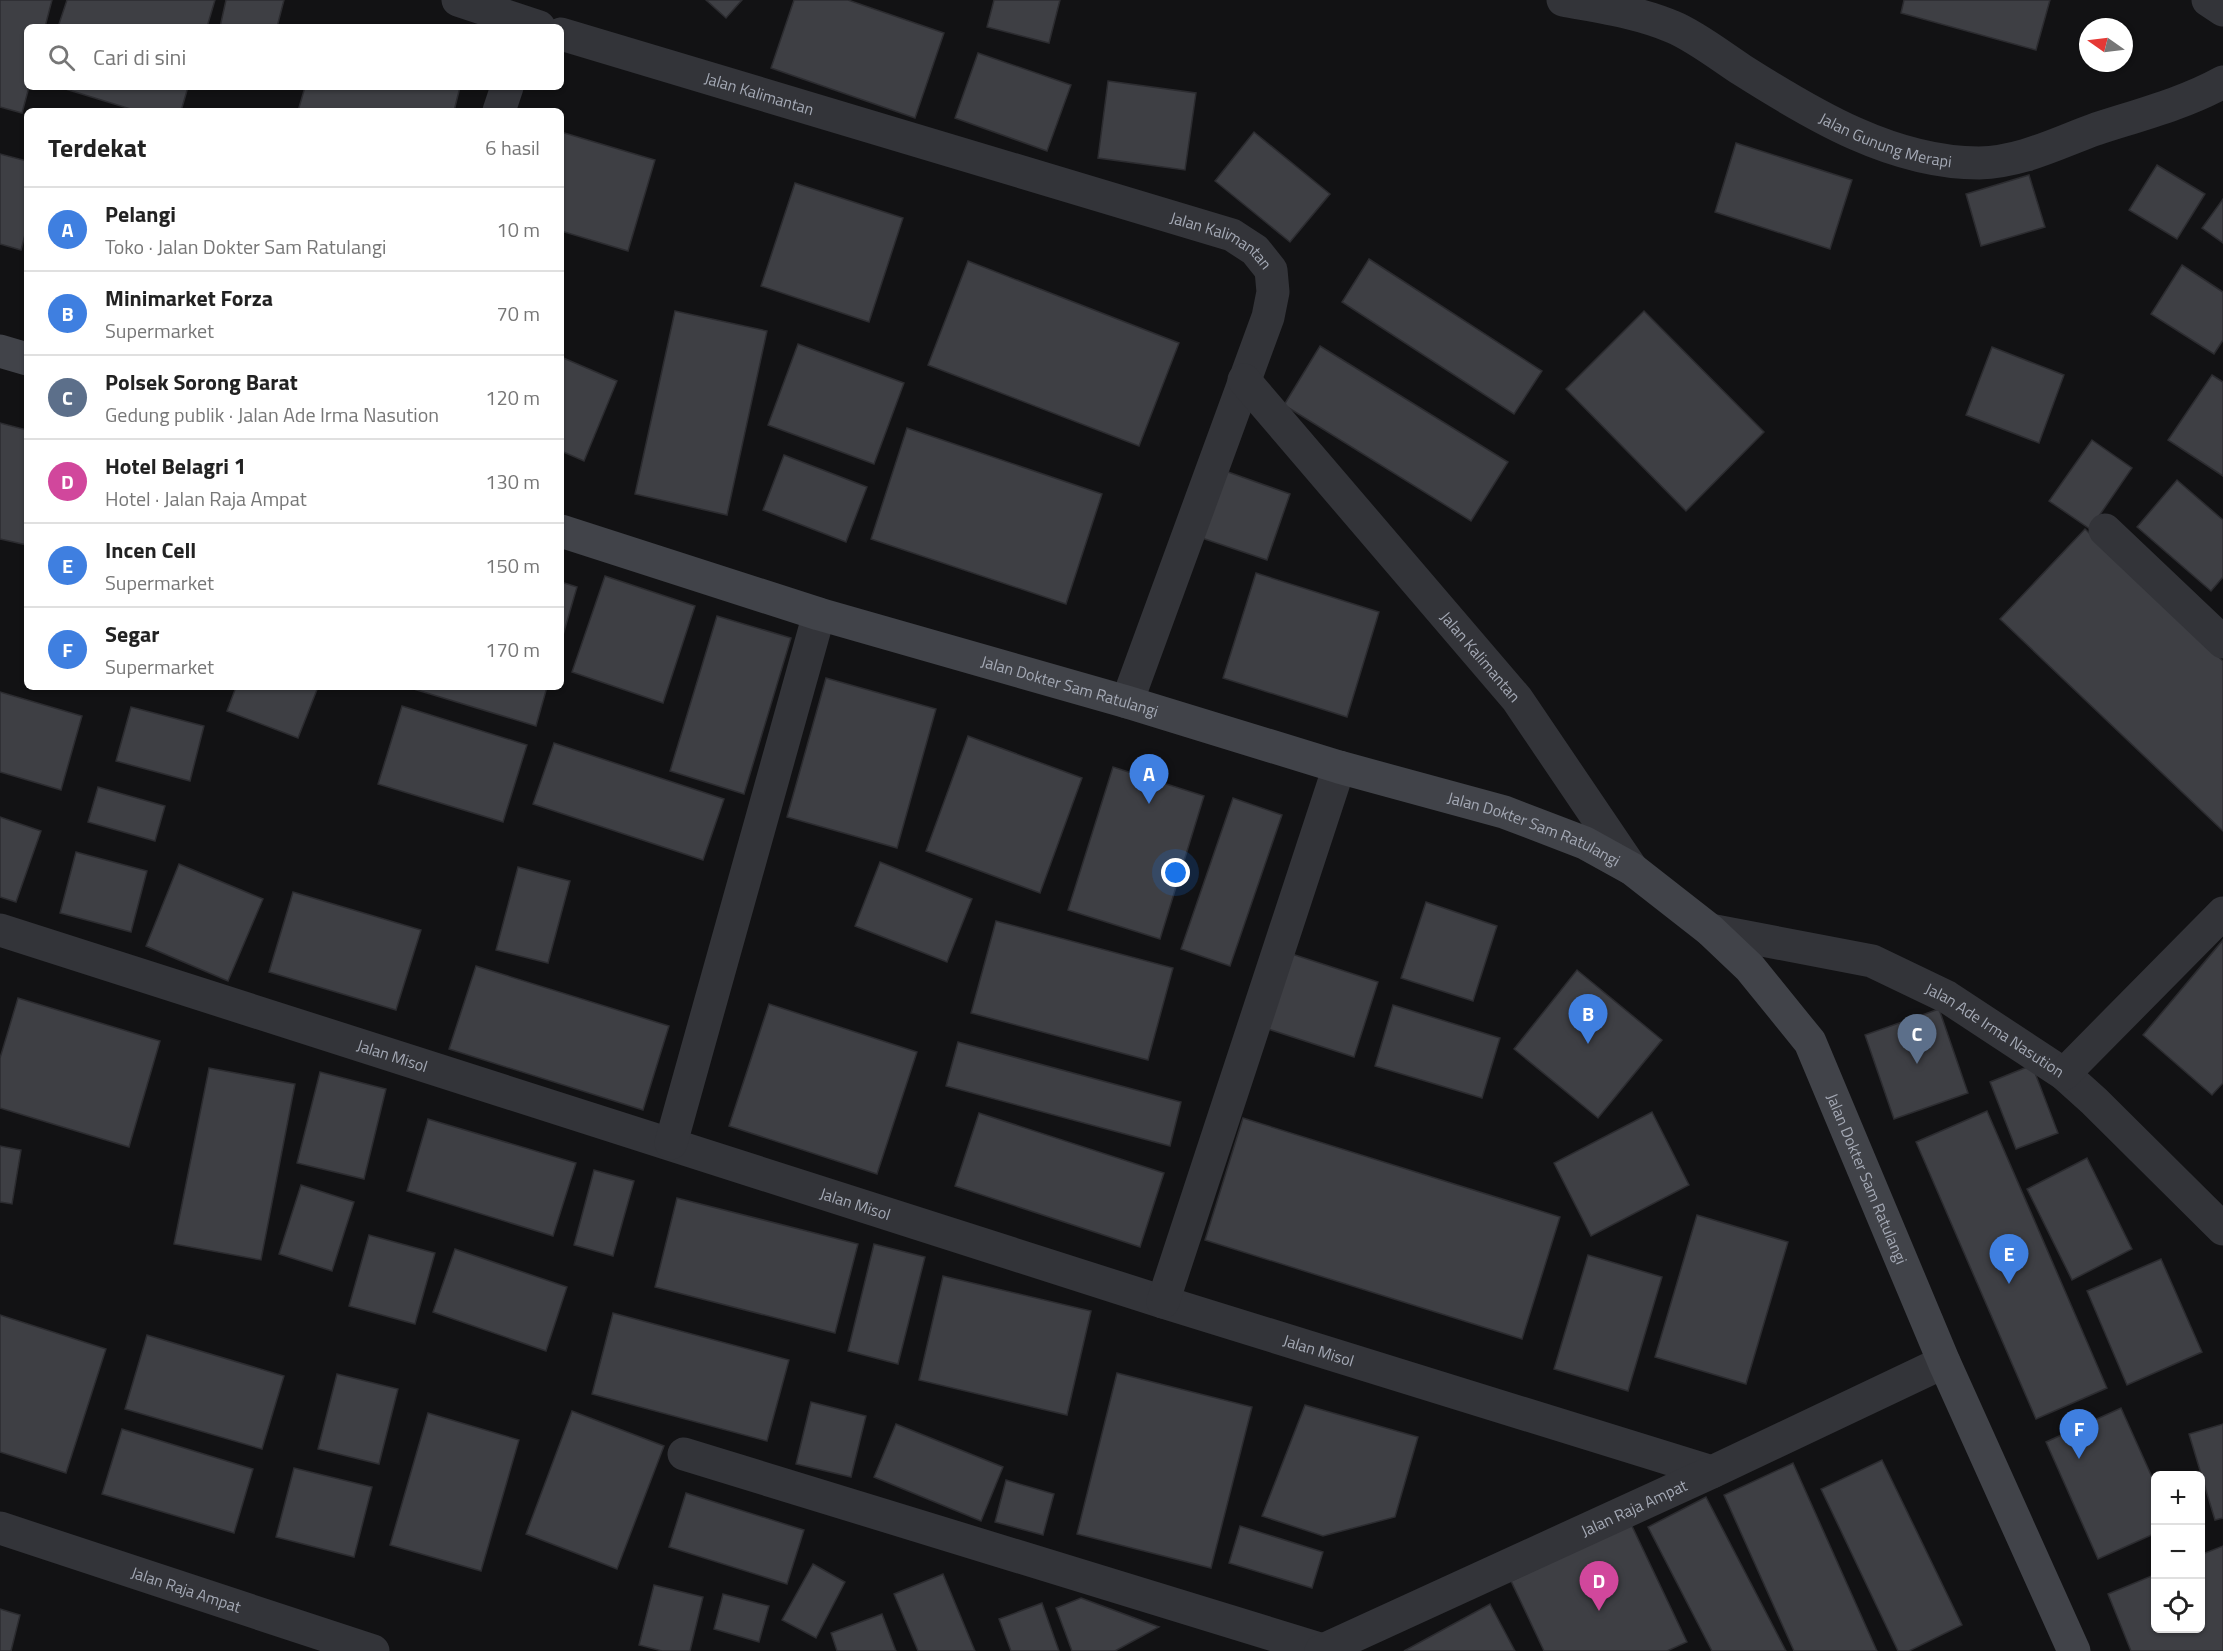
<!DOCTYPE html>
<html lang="id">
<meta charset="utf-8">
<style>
:root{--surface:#fff;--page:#f6f6f6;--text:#222;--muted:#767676;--line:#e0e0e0;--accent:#1a73e8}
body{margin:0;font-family:"Titillium Web",sans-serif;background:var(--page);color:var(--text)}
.controls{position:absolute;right:18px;bottom:18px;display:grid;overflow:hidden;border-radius:9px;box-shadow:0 2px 4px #0004}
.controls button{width:54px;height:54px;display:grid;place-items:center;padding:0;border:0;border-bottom:2px solid var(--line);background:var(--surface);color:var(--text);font:30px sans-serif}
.compass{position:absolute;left:2079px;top:18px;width:54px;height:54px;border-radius:50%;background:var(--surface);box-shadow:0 2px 4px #0004;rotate:284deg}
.you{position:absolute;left:1176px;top:873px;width:21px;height:21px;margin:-15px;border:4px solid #fff;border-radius:50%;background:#1a73e8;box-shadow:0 0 0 9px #1a73e833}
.badge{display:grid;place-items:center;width:39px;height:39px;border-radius:50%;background:var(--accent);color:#fff;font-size:20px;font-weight:700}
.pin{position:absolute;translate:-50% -50px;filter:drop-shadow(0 2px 3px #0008)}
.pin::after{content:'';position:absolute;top:32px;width:21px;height:18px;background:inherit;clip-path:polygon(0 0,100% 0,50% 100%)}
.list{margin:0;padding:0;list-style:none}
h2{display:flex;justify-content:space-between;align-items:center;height:78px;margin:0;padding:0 24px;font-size:26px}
h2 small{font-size:20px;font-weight:400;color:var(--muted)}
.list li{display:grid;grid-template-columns:39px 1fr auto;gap:18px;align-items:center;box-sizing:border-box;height:84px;padding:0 24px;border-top:2px solid var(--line)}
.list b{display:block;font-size:22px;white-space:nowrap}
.list p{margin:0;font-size:20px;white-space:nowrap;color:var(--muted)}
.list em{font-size:20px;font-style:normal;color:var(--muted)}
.icon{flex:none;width:33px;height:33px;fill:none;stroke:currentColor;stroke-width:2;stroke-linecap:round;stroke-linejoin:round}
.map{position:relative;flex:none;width:2223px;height:1651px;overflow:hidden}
.search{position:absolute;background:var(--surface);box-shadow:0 2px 4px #0004;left:24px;top:24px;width:540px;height:66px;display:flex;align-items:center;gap:15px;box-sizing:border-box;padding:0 21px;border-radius:9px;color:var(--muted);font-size:22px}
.panel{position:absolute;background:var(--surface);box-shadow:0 2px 4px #0004;left:24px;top:108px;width:540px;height:582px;border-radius:9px}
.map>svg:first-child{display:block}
.building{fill:#3e3f44;stroke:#2c2c30;stroke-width:1.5}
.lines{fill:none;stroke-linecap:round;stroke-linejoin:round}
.street{stroke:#333439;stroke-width:33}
.secondary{stroke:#414349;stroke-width:33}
.labels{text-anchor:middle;stroke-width:4.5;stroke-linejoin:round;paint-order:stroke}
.street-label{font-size:16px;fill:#a4a9b5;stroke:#0e0e0f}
</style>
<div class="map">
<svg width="2223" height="1651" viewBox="0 0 2223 1651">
<rect width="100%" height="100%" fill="#121214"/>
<g class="building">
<polygon points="0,0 52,0 45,27 27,27 27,87 29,87 22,113 0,107"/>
<polygon points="67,0 215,0 207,27 58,27"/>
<polygon points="226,0 284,0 277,27 220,27"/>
<polygon points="706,0 742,0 726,18"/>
<polygon points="794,0 848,0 944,33 915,118 771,68"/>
<polygon points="994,0 1060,0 1049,43 987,27"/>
<polygon points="1904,0 2050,0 2036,50 1901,13"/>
<polygon points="978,53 1071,85 1047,151 955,118"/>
<polygon points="1108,81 1196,93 1185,170 1098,158"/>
<polygon points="59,87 188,87 181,111 137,111"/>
<polygon points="305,87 460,87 454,111 298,111"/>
<polygon points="561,132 655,160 628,251 561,231"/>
<polygon points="1254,132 1330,194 1290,242 1215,181"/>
<polygon points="1736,143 1852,180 1830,249 1715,212"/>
<polygon points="0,154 27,161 27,227 21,250 0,244"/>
<polygon points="2157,165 2205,194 2177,239 2129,210"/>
<polygon points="2029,175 2045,227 1981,246 1966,194"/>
<polygon points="795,183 903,218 869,322 761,286"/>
<polygon points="2223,199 2223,243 2202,228"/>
<polygon points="1369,259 1542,371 1514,414 1342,302"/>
<polygon points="968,261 1179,343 1139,446 928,365"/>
<polygon points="2182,265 2223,292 2223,340 2214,354 2151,314"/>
<polygon points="675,311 767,331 727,515 635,494"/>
<polygon points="1644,311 1764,432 1686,511 1566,389"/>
<polygon points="798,344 904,383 874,464 768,425"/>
<polygon points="1320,346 1508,462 1471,521 1284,405"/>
<polygon points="1992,347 2064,375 2039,443 1966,415"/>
<polygon points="561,357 617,381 584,461 561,451"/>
<polygon points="2212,375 2223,382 2223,476 2168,440"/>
<polygon points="0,423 27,430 27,545 0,539"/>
<polygon points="907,428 1102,494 1066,604 871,539"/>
<polygon points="2092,440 2132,468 2090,529 2049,501"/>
<polygon points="784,455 867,487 846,542 763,510"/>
<polygon points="1214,467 1290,494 1267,560 1190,534"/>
<polygon points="2177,480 2223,520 2223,577 2211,591 2137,527"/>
<polygon points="2085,529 2223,661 2223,831 2000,619"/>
<polygon points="1256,573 1379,612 1347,717 1223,678"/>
<polygon points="605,576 695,606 663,703 572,672"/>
<polygon points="561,582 577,587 561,642"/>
<polygon points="717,616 791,638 744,794 670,771"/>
<polygon points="826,678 936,709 897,848 787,817"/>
<polygon points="236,687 318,687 298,738 227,711"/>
<polygon points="407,687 547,687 536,726"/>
<polygon points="0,692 82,716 61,790 0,772"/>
<polygon points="402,706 527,745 503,822 378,784"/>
<polygon points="131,707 204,726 190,781 116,761"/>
<polygon points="968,736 1082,778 1040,893 926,851"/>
<polygon points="554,743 724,799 703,860 533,804"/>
<polygon points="1113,767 1204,796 1160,939 1068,910"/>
<polygon points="98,787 165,806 155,841 88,822"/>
<polygon points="1233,798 1282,815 1230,966 1181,949"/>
<polygon points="0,817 41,831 16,902 0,897"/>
<polygon points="76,852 147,871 131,932 60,913"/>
<polygon points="880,862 972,899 947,962 855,926"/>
<polygon points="179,864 263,899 228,981 146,946"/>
<polygon points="518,867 570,881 548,963 496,950"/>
<polygon points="293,892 421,930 396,1010 269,972"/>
<polygon points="1426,902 1497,926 1473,1001 1401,978"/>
<polygon points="996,921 1173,968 1148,1060 971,1013"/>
<polygon points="2223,940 2223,1083 2212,1095 2143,1035"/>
<polygon points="1292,954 1378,982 1354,1057 1268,1029"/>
<polygon points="476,966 669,1026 643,1110 449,1049"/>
<polygon points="1577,970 1662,1040 1598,1118 1514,1049"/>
<polygon points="18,998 160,1041 129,1147 0,1108 0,1058"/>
<polygon points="769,1004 917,1052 877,1174 729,1126"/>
<polygon points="1393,1005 1500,1038 1482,1098 1375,1066"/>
<polygon points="1939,1009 1968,1093 1894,1119 1865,1035"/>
<polygon points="958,1042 1181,1102 1170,1146 946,1086"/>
<polygon points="2032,1065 2058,1133 2016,1149 1990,1082"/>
<polygon points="209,1068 295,1084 261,1260 174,1244"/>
<polygon points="320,1072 386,1089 364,1179 297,1163"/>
<polygon points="1987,1111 2107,1388 2036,1419 1916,1142"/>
<polygon points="1652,1112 1689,1185 1591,1236 1554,1163"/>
<polygon points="979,1113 1164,1173 1140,1247 955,1186"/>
<polygon points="1243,1118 1560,1217 1522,1339 1205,1240"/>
<polygon points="428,1119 576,1163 553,1236 407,1191"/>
<polygon points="0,1146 21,1150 12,1204 0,1202"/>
<polygon points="2087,1158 2132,1249 2072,1280 2027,1189"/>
<polygon points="594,1170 634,1181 613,1256 574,1245"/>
<polygon points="301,1185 354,1202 332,1271 279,1254"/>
<polygon points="677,1198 858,1244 835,1333 655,1287"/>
<polygon points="1697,1215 1788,1242 1746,1384 1655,1357"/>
<polygon points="369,1235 435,1253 415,1324 349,1306"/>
<polygon points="874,1244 925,1257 898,1364 848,1351"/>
<polygon points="455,1249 567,1287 546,1351 433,1312"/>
<polygon points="1588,1255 1662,1277 1628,1391 1554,1369"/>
<polygon points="2161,1259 2202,1352 2127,1385 2087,1291"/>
<polygon points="943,1276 1091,1311 1067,1415 919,1380"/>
<polygon points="613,1313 789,1360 767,1441 592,1394"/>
<polygon points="0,1315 106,1349 66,1473 0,1452"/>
<polygon points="147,1335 284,1376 262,1449 125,1409"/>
<polygon points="1117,1373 1252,1407 1211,1568 1077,1534"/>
<polygon points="337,1374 398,1389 379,1464 318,1449"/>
<polygon points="811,1402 866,1416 851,1477 796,1464"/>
<polygon points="1305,1405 1418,1437 1395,1517 1323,1536 1262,1516"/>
<polygon points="2121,1408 2156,1486 2156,1533 2098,1559 2046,1442"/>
<polygon points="572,1411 664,1446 617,1569 526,1534"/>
<polygon points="428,1413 519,1440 481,1571 390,1545"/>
<polygon points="896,1424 1003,1467 981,1521 874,1477"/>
<polygon points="2223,1424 2223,1518 2215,1520 2189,1434"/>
<polygon points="122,1429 253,1469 234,1533 102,1494"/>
<polygon points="1882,1460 1962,1625 1909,1651 1898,1651 1821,1489"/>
<polygon points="1793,1463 1877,1651 1794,1651 1724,1495"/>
<polygon points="294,1468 372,1487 354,1557 276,1537"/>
<polygon points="1006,1480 1054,1494 1043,1535 995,1522"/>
<polygon points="686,1493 804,1530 787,1584 669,1547"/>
<polygon points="1706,1497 1786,1651 1712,1651 1648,1527"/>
<polygon points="1631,1524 1687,1642 1667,1651 1544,1651 1511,1581"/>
<polygon points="1240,1526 1323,1552 1312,1588 1229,1563"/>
<polygon points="2223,1546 2223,1651 2131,1651 2108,1594 2156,1574 2156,1628 2200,1628 2200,1555"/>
<polygon points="813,1564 845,1582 816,1638 782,1620"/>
<polygon points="943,1574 975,1651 918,1651 894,1594"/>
<polygon points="654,1585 703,1597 690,1651 662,1651 639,1645"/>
<polygon points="723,1594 769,1606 759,1642 714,1629"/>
<polygon points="1081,1598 1159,1627 1115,1651 1072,1651 1056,1608"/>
<polygon points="1042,1603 1059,1651 1011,1651 999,1619"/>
<polygon points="1490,1604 1515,1651 1404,1651"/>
<polygon points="0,1609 20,1615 11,1651 0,1651"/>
<polygon points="882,1614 896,1651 837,1651 831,1633"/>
</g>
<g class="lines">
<g class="street">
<polyline points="458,0 539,27"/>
<path id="s1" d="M1563,0C1600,7 1638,12 1673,27C1695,36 1722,57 1742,70C1813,115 1893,163 1979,163C2022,162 2057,143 2096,129C2139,115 2183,104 2223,82"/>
<polyline points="2208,0 2223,10"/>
<path id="s2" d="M561,34L1232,235L1255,250L1271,270L1273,292L1268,317L1127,702"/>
<polyline points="499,111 507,87"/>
<path id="s3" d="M1244,380L1517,699L1632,869"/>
<polyline points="2105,530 2223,642"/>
<path id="s4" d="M0,930L1163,1302L1712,1472"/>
<path id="s5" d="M1710,930L1872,961L1947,997L2064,1074L2094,1101L2223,1229"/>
<polyline points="2064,1074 2223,913"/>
<polyline points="671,1143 819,614"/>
<polyline points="1163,1302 1339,767"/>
<polyline points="684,1454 1323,1650"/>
<path id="s6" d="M0,1528L373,1651"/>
<path id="s7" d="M1321,1651L1712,1472L1944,1362"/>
</g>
<g class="secondary">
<polyline points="0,351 27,359"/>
<path id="s8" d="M561,531L819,614L1127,702L1339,767L1504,812L1585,843L1632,869L1710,930L1750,968L1810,1042L1944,1362L2074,1651"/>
</g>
</g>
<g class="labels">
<g class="street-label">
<text dy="6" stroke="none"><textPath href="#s2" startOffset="207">Jalan Kalimantan</textPath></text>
<text dy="6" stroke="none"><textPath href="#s1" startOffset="356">Jalan Gunung Merapi</textPath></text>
<text dy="6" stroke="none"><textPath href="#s2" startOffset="693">Jalan Kalimantan</textPath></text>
<text dy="6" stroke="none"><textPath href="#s3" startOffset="364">Jalan Kalimantan</textPath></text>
<text dy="6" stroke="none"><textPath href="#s8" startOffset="532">Jalan Dokter Sam Ratulangi</textPath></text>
<text dy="6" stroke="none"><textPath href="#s8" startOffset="1018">Jalan Dokter Sam Ratulangi</textPath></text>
<text dy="6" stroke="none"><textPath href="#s5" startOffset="306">Jalan Ade Irma Nasution</textPath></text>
<text dy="6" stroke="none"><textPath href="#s4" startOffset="412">Jalan Misol</textPath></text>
<text dy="6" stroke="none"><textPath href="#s8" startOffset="1522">Jalan Dokter Sam Ratulangi</textPath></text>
<text dy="6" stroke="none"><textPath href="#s4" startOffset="898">Jalan Misol</textPath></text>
<text dy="6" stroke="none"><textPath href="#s4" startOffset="1384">Jalan Misol</textPath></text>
<text dy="6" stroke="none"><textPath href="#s7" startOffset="344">Jalan Raja Ampat</textPath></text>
<text dy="6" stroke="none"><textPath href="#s6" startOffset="196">Jalan Raja Ampat</textPath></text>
</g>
</g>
</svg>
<div class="controls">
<button>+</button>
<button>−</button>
<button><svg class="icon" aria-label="locate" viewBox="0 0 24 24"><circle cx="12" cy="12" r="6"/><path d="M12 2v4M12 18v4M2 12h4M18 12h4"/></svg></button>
</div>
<svg class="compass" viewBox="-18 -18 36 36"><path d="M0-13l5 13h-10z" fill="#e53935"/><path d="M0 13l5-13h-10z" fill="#767676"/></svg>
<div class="you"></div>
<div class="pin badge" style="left:1149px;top:804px;background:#3f7fe0">A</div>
<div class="pin badge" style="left:1588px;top:1044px;background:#3f7fe0">B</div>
<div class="pin badge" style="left:1917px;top:1064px;background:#5c6f8a">C</div>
<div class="pin badge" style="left:1599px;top:1611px;background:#d1479c">D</div>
<div class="pin badge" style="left:2009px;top:1284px;background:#3f7fe0">E</div>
<div class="pin badge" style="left:2079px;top:1459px;background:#3f7fe0">F</div>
<div class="search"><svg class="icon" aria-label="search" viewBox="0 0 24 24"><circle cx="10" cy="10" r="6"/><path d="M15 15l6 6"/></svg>Cari di sini</div>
<section class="panel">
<h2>Terdekat<small>6 hasil</small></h2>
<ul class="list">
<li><span class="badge" style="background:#3f7fe0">A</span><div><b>Pelangi</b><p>Toko · Jalan Dokter Sam Ratulangi</p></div><em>10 m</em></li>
<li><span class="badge" style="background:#3f7fe0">B</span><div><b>Minimarket Forza</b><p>Supermarket</p></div><em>70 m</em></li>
<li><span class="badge" style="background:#5c6f8a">C</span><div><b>Polsek Sorong Barat</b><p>Gedung publik · Jalan Ade Irma Nasution</p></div><em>120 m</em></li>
<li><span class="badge" style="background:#d1479c">D</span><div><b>Hotel Belagri 1</b><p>Hotel · Jalan Raja Ampat</p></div><em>130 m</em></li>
<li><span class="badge" style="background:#3f7fe0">E</span><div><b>Incen Cell</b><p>Supermarket</p></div><em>150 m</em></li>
<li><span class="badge" style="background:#3f7fe0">F</span><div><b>Segar</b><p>Supermarket</p></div><em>170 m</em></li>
</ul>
</section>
</div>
